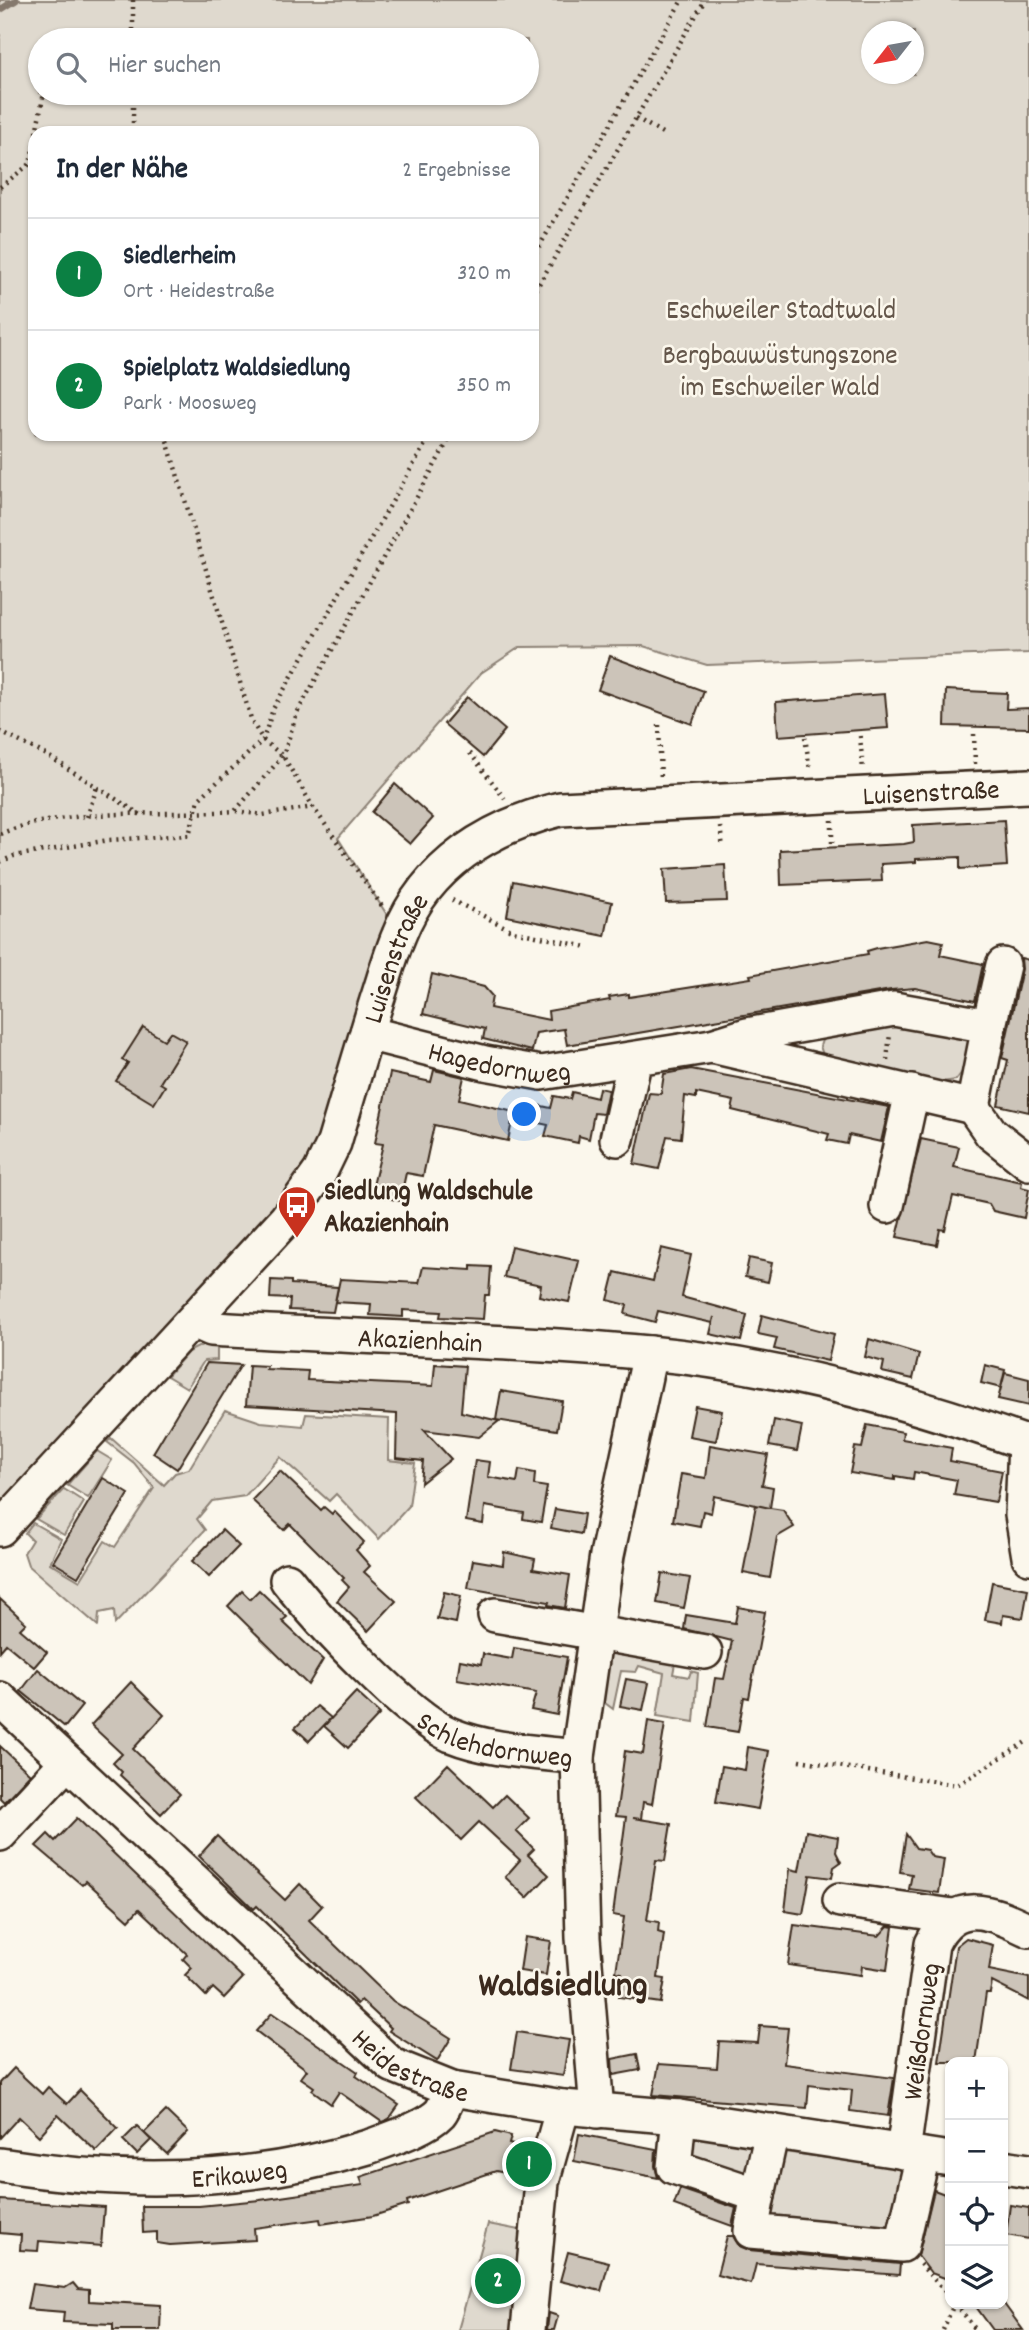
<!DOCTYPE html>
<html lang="de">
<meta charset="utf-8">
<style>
:root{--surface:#fff;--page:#f6f6f7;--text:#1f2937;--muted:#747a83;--line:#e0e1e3;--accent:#0b8043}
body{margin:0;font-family:Dekko,sans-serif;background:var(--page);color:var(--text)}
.controls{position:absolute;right:21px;bottom:21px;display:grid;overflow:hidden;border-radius:14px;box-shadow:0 2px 5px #0004}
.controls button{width:63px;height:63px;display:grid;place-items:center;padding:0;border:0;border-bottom:2px solid var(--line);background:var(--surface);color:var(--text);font:35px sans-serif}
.compass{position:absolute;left:861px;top:21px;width:63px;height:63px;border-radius:50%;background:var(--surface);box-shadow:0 2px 5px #0004;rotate:239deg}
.you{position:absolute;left:525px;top:1115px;width:24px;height:24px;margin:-18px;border:5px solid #fff;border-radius:50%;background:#1a73e8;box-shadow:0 0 0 10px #1a73e833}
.badge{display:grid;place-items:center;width:46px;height:46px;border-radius:50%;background:var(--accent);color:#fff;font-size:23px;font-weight:700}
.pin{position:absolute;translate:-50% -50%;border:4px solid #fff;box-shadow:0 2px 7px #0006}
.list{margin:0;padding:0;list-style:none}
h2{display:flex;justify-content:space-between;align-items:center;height:91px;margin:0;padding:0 28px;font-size:30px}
h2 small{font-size:23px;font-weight:400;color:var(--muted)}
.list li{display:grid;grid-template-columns:46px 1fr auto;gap:21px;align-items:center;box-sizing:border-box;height:112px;padding:0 28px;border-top:2px solid var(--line)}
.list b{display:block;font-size:26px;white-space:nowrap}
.list p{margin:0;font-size:23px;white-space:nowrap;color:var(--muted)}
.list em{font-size:23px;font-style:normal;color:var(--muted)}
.icon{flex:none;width:38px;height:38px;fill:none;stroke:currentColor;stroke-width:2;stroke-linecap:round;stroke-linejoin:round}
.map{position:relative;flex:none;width:1029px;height:2330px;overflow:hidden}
.search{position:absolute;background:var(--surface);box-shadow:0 2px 5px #0004;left:28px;top:28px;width:511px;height:77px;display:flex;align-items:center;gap:18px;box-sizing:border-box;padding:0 24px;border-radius:38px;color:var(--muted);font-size:26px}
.panel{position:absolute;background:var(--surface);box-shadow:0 2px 5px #0004;left:28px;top:126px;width:511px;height:315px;border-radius:21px}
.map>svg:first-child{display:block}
.green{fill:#dfd9ce;stroke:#8d8276;stroke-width:2;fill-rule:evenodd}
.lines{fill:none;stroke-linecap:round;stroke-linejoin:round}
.stream{stroke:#85796d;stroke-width:7}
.building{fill:#ccc4b9;stroke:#3b2a1e;stroke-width:2}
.minor-casing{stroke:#3b2a1e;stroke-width:38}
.path{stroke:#3b2a1e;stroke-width:4.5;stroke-dasharray:2 5;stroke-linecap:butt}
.minor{stroke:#fbf7ec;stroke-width:33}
.labels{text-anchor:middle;stroke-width:5;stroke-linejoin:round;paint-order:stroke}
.park-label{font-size:28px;fill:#64564a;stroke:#fbf7ec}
.street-label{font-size:28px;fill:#3b2a1e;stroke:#fbf7ec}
.poi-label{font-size:28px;font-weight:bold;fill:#3b2a1e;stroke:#fbf7ec;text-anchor:start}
.district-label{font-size:35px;font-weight:bold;fill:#3b2a1e;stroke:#fbf7ec}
</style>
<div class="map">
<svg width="1029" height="2330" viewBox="0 0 1029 2330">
<rect width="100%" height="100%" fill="#fbf7ec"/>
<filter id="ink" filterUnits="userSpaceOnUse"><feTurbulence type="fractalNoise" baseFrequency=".0143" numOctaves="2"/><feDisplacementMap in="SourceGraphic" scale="14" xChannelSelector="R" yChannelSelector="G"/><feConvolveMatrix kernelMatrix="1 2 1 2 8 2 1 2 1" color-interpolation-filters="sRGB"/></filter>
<g filter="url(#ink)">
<g class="green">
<path d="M0,0H1029V653L707,665L643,646L520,647L481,673L338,838L389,918L326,1145L301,1179L0,1507ZM872,32H914V74H872ZM40,40H527V93H40ZM35,133H532V434H35Z"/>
<polygon points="878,1017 957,1027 969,1040 968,1064 956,1080 922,1085 825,1061 820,1046 826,1029"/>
<polygon points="204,1344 217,1345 217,1360 204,1361 187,1388 167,1376 188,1352"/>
<polygon points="225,1410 261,1422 303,1426 306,1414 389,1419 388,1460 415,1463 409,1506 379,1539 336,1494 329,1501 280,1457 245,1496 212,1501 197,1519 205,1530 115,1624 114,1610 99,1613 98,1626 28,1565 24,1553 32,1540 25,1533 33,1523 61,1539 50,1563 80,1581 105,1541 115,1547 154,1488 134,1463 107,1442 111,1438 164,1485 175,1473 189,1469"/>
<polygon points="97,1451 112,1460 88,1498 67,1485"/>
<polygon points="64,1489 84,1502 64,1535 36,1519"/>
<polygon points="611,1644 676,1658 673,1674 689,1677 691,1671 698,1673 694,1722 657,1716 664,1673 639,1666 636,1672 621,1671 613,1709 601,1700"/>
<polygon points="685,2133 764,2149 758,2181 688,2168"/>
<polygon points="777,2151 916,2170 899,2228 766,2220"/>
<polygon points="488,2224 529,2232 520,2330 458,2330"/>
</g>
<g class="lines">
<polyline class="stream" points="0,10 16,0"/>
</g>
<g class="building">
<polygon points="610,656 704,691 692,724 598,690"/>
<polygon points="946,690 1007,693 1006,709 1029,708 1029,728 945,726"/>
<polygon points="885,694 888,728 778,736 776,702"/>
<polygon points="467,697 505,730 483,757 444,724"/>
<polygon points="395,784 433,818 410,844 372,812"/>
<polygon points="1004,820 1007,866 960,869 960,857 916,859 916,862 881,864 882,881 781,885 780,850 904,844 914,842 913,825"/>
<polygon points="725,865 727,901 666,903 664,869"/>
<polygon points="513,881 612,902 605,936 507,916"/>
<polygon points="928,939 943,942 940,955 983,964 975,1001 915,988 891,990 567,1045 564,1029 536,1033 532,1051 483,1039 485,1029 423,1014 432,974 484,987 492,996 490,1008 549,1020 548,1011 610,1000 609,997 629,994 629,997 751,978 750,975 868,954 867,951 877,948"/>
<polygon points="1021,958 1029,960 1029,1112 998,1105 1008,1060 1002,1058 1022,969"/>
<polygon points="143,1027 164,1040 170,1032 186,1041 160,1083 165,1086 154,1104 116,1081 128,1063 122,1060"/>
<polygon points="691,1069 889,1107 881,1142 849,1135 847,1144 827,1140 829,1134 732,1110 734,1101 696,1093 696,1098 685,1096 681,1138 667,1136 659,1169 634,1164 649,1093 661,1094 664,1074"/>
<polygon points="434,1070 464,1077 459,1099 514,1112 508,1141 434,1125 423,1176 406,1173 400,1201 371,1194 383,1144 375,1143 390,1073 431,1082"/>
<polygon points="599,1088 608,1090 603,1114 594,1113 589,1139 579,1136 578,1143 545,1136 548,1125 520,1119 523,1102 551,1108 554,1096 570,1099 572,1092 597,1098"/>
<polygon points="921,1139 959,1147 954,1167 1022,1182 1021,1187 1029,1189 1024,1218 993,1211 989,1204 953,1196 945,1230 940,1229 937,1245 897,1237"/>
<polygon points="511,1246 579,1261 569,1302 539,1296 541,1285 504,1277"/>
<polygon points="661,1248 691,1255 682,1297 747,1315 741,1341 710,1334 714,1317 713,1323 658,1311 655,1322 625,1314 627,1305 608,1300 615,1272 653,1281"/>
<polygon points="749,1258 772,1263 768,1282 745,1277"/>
<polygon points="471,1266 491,1267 489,1295 485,1295 483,1319 440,1317 441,1312 403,1310 403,1317 370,1315 371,1304 335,1302 340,1279 419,1283 423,1267 471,1270"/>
<polygon points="271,1280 291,1281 291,1284 338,1287 333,1312 289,1310 290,1299 270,1298"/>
<polygon points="762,1315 834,1334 828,1361 774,1349 777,1338 758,1334"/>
<polygon points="869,1339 919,1354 913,1379 882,1372 884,1362 865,1357"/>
<polygon points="207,1363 241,1365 177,1469 153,1453"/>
<polygon points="435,1364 465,1366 461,1412 499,1421 479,1437 424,1430 451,1459 421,1483 423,1461 396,1458 397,1414 246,1405 249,1365 267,1366 266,1369 308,1371 307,1380 433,1386"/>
<polygon points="985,1365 1005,1370 1001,1388 981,1383"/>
<polygon points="1005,1373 1029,1379 1029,1406 998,1399"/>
<polygon points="501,1391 562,1401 557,1430 496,1420"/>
<polygon points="695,1406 722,1411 716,1441 689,1436"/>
<polygon points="774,1420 802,1426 797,1451 769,1446"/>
<polygon points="867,1425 903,1432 902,1439 952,1448 950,1461 1002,1471 996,1502 954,1495 957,1480 914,1472 913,1479 895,1476 895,1480 850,1473 855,1447 862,1448"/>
<polygon points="710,1445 768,1455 762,1485 773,1487 770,1508 783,1510 794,1527 777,1537 770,1578 743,1573 756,1505 770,1508 714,1496 711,1513 703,1511 700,1526 673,1521 681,1474 706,1478"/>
<polygon points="475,1460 490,1462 488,1477 517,1482 519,1470 535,1473 534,1485 547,1487 541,1522 523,1519 524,1513 485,1506 483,1524 466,1521"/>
<polygon points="280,1471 321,1510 324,1507 332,1514 334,1511 364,1542 356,1550 370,1566 364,1572 396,1601 368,1631 337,1601 349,1587 342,1580 344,1578 290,1524 284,1530 252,1500"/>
<polygon points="103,1478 129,1494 78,1577 53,1562"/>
<polygon points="555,1509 584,1514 581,1534 551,1528"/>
<polygon points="222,1530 239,1546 209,1577 192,1561"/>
<polygon points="504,1552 535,1559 533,1569 570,1575 565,1608 548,1605 549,1602 468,1588 473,1560 503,1565"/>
<polygon points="662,1573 690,1578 684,1608 657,1603"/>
<polygon points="992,1582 1028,1589 1023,1618 1003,1615 1002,1623 985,1620"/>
<polygon points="259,1590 287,1617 282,1621 323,1660 308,1685 228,1606 242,1591 250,1599"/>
<polygon points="444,1592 461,1596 456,1623 437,1619"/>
<polygon points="0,1599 26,1623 20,1629 47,1652 34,1667 6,1644 0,1651"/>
<polygon points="738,1607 765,1612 749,1698 744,1697 738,1732 707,1727 715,1678 724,1679 732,1641 684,1629 686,1615 735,1623"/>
<polygon points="514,1648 567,1657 557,1715 531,1710 536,1693 457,1679 460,1660 481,1664 483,1654 512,1659"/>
<polygon points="38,1669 82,1706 65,1727 21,1691"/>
<polygon points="626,1679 649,1683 643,1710 620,1706"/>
<polygon points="131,1682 164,1715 133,1749 180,1794 161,1814 120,1775 122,1772 113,1763 122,1754 91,1725"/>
<polygon points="356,1692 380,1714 348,1748 324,1726"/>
<polygon points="317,1706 331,1718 309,1741 295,1728"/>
<polygon points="648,1721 665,1724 652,1804 643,1802 641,1819 633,1818 671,1824 665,1861 656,1860 647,1920 659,1922 658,1932 664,1934 658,1978 665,1979 661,2003 619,1997 622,1973 616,1972 624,1917 613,1915 626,1817 616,1816 625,1751 643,1754"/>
<polygon points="0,1746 30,1774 4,1802 0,1798"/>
<polygon points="748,1747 769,1751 758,1809 716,1802 722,1766 745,1770"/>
<polygon points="448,1764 493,1807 505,1795 529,1818 516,1831 534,1849 528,1855 549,1875 527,1898 505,1877 520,1860 479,1822 461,1840 416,1797"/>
<polygon points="77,1818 243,1978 224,1998 213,1988 206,1996 185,1975 192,1968 183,1959 187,1954 139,1909 129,1920 86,1881 82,1885 36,1846 48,1834 55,1841"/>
<polygon points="806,1831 838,1837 836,1852 841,1862 834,1867 832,1878 810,1875 803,1914 785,1911 790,1869 799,1871"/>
<polygon points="906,1834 916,1848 927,1850 932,1857 944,1859 939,1893 909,1889 912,1874 900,1872"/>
<polygon points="217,1836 285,1900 300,1884 322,1906 309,1920 393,2001 451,2038 437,2061 389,2031 391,2028 361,2000 357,2004 257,1906 254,1909 199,1856"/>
<polygon points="794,1925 879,1936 888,1926 893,1927 887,1970 862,1966 861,1975 788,1965"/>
<polygon points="525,1937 551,1941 546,1975 520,1971"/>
<polygon points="966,1938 993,1945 989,1970 1029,1978 1029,2001 992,1982 990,1993 986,1993 976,2062 939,2062 956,1946"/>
<polygon points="272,2013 358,2072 356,2076 399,2105 389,2119 382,2122 339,2092 331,2104 312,2090 314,2087 301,2078 307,2070 256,2031"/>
<polygon points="760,2026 788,2028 784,2064 894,2078 888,2116 850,2111 852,2090 809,2085 807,2108 653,2095 659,2064 717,2068 719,2041 758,2043"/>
<polygon points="517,2032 569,2040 563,2076 511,2069"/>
<polygon points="637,2054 640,2070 613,2075 612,2059"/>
<polygon points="14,2068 42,2094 48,2087 67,2104 80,2090 118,2128 96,2151 58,2115 39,2136 19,2117 0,2138 0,2083"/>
<polygon points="166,2111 188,2132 167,2154 144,2133"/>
<polygon points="137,2126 151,2140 137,2154 123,2140"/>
<polygon points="495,2132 511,2136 509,2144 531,2149 523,2177 496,2171 407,2201 408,2205 373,2216 321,2224 320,2219 254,2228 255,2240 170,2245 157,2243 157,2232 143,2233 142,2206 199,2206 260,2200 363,2185 360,2177"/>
<polygon points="579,2134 656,2149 655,2166 658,2178 574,2161"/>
<polygon points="680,2189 736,2208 732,2226 674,2205"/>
<polygon points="934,2190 950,2196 950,2280 931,2273 918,2256"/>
<polygon points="0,2200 104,2207 101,2246 39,2241 38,2251 20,2250 21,2235 0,2233"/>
<polygon points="1010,2205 1029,2208 1029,2239 1006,2235"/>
<polygon points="727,2236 733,2236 739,2246 749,2250 900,2264 899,2275 756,2264 751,2284 717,2275"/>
<polygon points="568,2252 609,2262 601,2291 560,2281"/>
<polygon points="73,2283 78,2289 89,2290 89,2301 161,2305 160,2330 113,2330 113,2324 63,2322 64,2312 27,2309 32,2284 65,2288"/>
<polygon points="974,2304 1004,2304 1023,2330 993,2330"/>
<polygon points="549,2313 558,2316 554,2330 547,2330"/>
</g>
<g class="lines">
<g class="minor-casing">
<g id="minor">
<polygon points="894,1009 989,1026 973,1107 712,1046 747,1035"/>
<polyline points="989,1026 1003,965"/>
<path id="s1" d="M367,1033L485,1063L541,1073L712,1046"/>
<polyline points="973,1107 991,1133 1029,1163"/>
<polyline points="617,1139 635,1059"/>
<polyline points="887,1206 912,1092"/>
<path id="s2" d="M193,1321L211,1329C356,1337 505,1340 649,1353C777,1365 908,1401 1029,1444"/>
<polyline points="1025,1443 1022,1515 1029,1557"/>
<path id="s3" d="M0,1529L286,1219L320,1172L334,1143C348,1096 362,1048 377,1000C384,979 390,956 399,935C426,865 491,826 560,809L1029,786"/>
<path id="s4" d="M287,1580C318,1620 407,1716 451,1735C491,1751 536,1752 578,1757"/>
<polyline points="495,1615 705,1652"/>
<path id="s5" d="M0,1699L392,2065L452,2089L563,2107L679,2117L950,2159"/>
<polyline points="0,1834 67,1762"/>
<polyline points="840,1900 953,1916"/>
<polyline points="597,2111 583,1938 578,1757 607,1555 650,1353"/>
<polyline points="679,2117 674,2167 758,2195 751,2231 902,2245 923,2155"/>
<path id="s6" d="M903,2152L932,1944C955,1896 990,1911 1029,1930"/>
<path id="s7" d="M0,2165C123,2185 248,2184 368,2147C387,2140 426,2128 440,2113C445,2107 448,2096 452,2089"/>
<polyline points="1003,2167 1029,2171"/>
<polyline points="758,2195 772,2131"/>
<polyline points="528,2330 542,2182 563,2107"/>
</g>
</g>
<g class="path">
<polyline points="133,0 133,40"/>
<polyline points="97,40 114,40"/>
<polyline points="133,93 133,133"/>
<polyline points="636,118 664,134"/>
<polyline points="36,133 44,93"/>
<polyline points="0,187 30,164 35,140"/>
<polyline points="532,259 682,0"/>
<polyline points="532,296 705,0"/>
<polyline points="165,434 252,722 263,740 283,756 313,807 384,909"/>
<polyline points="659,725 661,780"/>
<polyline points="0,732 45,754 141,815"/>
<polyline points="974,734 975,764"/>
<polyline points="860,736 863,770"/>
<polyline points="805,737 810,770"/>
<polyline points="470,753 505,799"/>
<polyline points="236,811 263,815 313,807"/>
<polyline points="87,817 97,787"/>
<polyline points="832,820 832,848"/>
<polyline points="720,827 723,847"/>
<path d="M0,834C62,807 166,816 235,811L283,756L297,713L452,434"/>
<polyline points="0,862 14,856 109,840 189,835 199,799 263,740 273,709 431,434"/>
<polyline points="452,900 513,931 587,947"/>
<polyline points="887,1060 890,1034"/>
<polyline points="799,1760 957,1785 1029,1740"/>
<polyline points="920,2264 950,2297"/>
<polyline points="956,2304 976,2330"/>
<polyline points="943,2330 954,2304"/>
</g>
<use href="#minor" class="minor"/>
</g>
</g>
<defs>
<g id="bus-pin" transform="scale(2.0125)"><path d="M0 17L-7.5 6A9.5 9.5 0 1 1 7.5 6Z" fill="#c8321e" stroke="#fbf7ec"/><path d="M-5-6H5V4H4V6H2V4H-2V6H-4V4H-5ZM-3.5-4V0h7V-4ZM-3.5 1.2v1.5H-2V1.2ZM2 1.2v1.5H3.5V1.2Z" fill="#fff"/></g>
</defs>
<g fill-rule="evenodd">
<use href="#bus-pin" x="297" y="1205"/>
</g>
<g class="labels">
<g class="park-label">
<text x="781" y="318">Eschweiler Stadtwald</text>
<text x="780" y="363">Bergbauwüstungszone<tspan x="780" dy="32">im Eschweiler Wald</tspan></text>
</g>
<g class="street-label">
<text dy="10" stroke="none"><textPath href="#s3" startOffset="1314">Luisenstraße</textPath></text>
<text dy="10" stroke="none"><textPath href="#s3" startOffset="707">Luisenstraße</textPath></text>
<text dy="10" stroke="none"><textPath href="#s1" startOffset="136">Hagedornweg</textPath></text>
<text dy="10" stroke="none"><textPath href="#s2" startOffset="229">Akazienhain</textPath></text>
<text dy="10" stroke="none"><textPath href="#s4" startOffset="271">Schlehdornweg</textPath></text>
<text dy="10" stroke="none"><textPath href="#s6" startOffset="122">Weißdornweg</textPath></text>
<text dy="10" stroke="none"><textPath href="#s5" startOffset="553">Heidestraße</textPath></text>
<text dy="10" stroke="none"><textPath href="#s7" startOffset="240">Erikaweg</textPath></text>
</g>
<g class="poi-label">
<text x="324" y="1199">Siedlung Waldschule<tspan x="324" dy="32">Akazienhain</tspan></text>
</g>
<g class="district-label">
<text x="563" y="1995">Waldsiedlung</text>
</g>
</g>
</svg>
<div class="controls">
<button>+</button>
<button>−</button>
<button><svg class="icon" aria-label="locate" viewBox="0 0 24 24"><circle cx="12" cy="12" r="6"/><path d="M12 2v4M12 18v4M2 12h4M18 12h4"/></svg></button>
<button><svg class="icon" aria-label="layers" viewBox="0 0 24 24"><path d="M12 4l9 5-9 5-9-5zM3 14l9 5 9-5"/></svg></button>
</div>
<svg class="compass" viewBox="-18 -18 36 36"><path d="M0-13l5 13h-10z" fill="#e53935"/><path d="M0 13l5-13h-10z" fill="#747a83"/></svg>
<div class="you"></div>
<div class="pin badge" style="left:529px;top:2164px">1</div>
<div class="pin badge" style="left:498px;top:2281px">2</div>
<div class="search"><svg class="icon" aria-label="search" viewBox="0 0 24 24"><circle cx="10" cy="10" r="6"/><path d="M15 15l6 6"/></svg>Hier suchen</div>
<section class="panel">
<h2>In der Nähe<small>2 Ergebnisse</small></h2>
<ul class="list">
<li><span class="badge">1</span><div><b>Siedlerheim</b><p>Ort · Heidestraße</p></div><em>320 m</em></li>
<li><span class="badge">2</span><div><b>Spielplatz Waldsiedlung</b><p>Park · Moosweg</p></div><em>350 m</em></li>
</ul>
</section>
</div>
